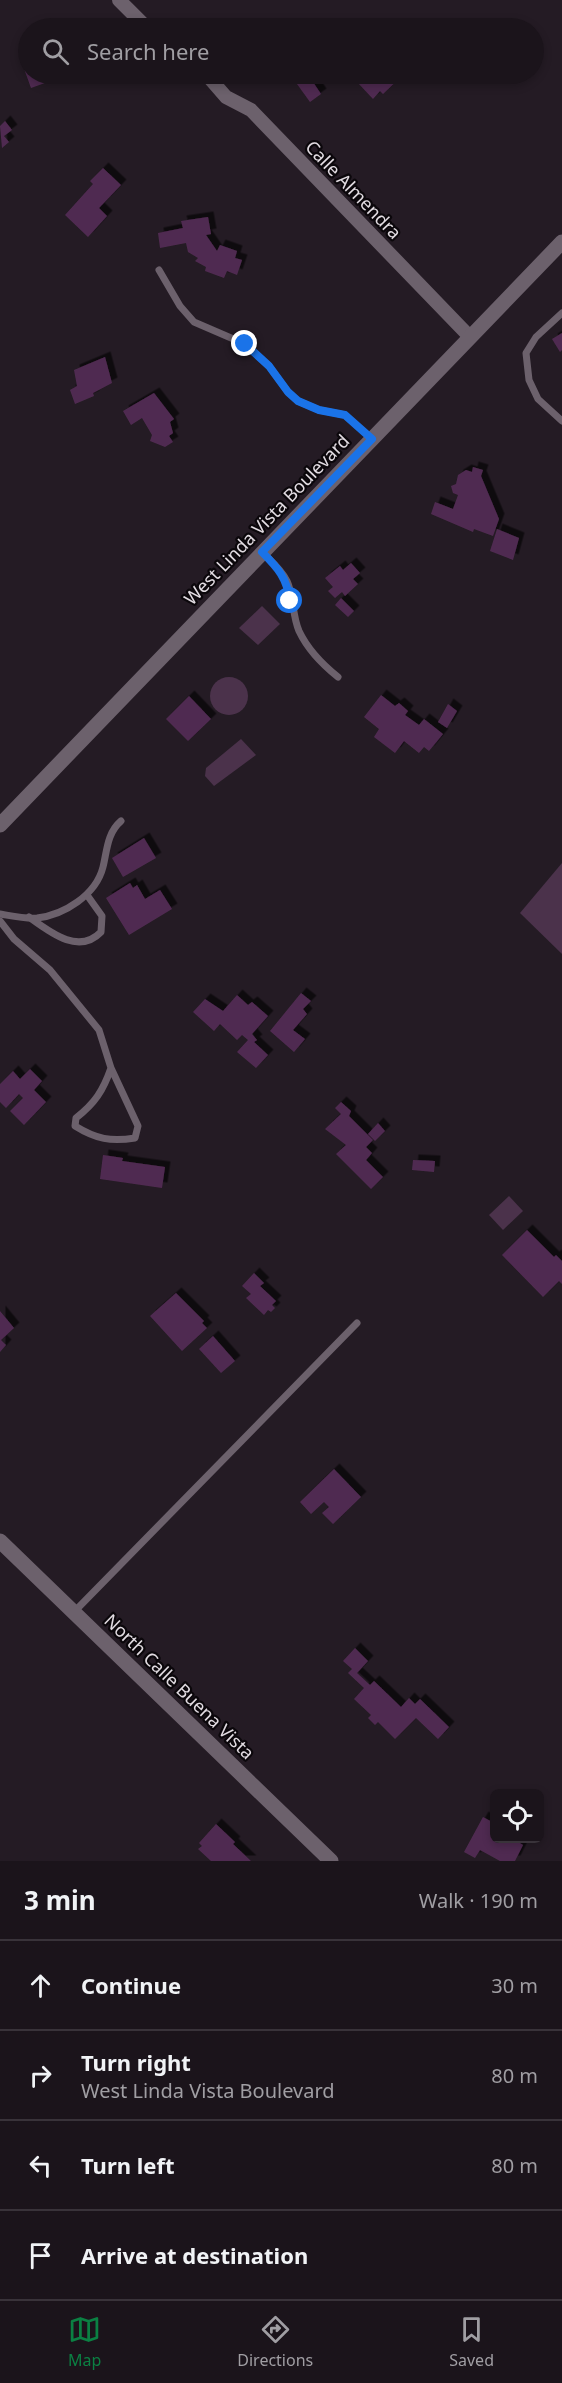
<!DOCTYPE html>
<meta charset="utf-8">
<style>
:root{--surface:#1b141b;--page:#241d24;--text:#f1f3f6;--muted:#a09ea3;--line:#39333a;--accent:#0b8043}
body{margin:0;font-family:"Noto Sans",sans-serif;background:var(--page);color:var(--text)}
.controls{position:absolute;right:18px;bottom:18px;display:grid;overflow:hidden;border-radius:9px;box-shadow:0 3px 9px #0003}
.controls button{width:54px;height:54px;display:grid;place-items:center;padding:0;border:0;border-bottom:2px solid var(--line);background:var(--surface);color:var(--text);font:30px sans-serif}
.stop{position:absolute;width:18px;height:18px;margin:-14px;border:4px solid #1a73e8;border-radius:50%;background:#fff}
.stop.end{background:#1a73e8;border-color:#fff;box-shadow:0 2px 6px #0008}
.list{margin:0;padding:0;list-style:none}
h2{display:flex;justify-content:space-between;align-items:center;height:78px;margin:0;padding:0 24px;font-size:26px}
h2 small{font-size:20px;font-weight:400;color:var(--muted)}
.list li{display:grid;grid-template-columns:39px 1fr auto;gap:18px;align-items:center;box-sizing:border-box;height:90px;padding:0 24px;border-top:2px solid var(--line)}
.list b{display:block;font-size:22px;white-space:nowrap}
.list p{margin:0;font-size:20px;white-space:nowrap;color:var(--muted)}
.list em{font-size:20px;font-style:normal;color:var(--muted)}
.icon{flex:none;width:33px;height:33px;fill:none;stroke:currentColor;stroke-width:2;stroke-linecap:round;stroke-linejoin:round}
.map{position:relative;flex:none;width:562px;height:1861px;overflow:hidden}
.search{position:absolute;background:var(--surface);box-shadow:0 3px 9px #0003;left:18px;right:18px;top:18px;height:66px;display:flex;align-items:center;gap:15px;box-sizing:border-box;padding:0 21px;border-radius:33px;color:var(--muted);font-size:22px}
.sheet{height:438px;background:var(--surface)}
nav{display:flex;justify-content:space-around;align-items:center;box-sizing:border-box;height:84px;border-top:2px solid var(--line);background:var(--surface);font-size:16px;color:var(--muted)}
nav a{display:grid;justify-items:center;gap:3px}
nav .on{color:var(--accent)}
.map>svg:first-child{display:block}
.green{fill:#4b324b}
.building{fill:#502b51;filter:url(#shadow)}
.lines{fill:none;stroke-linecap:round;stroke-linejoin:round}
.lane{stroke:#6c616c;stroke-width:7}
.street{stroke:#6c616c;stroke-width:14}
.secondary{stroke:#6c616c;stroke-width:15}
.route{stroke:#1a73e8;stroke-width:8}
.labels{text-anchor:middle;stroke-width:4.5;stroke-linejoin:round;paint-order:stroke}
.street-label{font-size:18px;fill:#e2dce2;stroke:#0b070b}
</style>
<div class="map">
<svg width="562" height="1861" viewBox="0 0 562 1861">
<defs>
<filter id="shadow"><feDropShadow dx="5.5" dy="-5.5" stdDeviation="0" flood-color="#0009"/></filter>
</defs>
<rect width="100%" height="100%" fill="#241b24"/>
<g class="green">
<polygon points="262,606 280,624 258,645 239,628"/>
<circle cx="229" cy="696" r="19"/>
<polygon points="241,739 256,755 214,786 205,776 206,768"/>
<polygon points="562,863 562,954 520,913"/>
<polygon points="509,1196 523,1211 503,1230 489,1215"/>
</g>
<g class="building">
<polygon points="28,60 28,74 54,74 56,79 31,88 22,63"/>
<polygon points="369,74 404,74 383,94 380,91 373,99 358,83"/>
<polygon points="309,76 321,94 310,102 297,84"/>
<polygon points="5,121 12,130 4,136 9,142 2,148 0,126"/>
<polygon points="103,168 121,185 99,208 107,216 88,237 65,215 93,184 90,181"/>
<polygon points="208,217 211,234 206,235 217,251 220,245 237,251 235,258 242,260 237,275 227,271 224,278 205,271 206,267 195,261 198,258 188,252 186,243 160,248 158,233 183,228 181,221"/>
<polygon points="562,333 562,350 560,352 552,339"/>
<polygon points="105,357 112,383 93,393 94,396 75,404 70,390 77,386 74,370"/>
<polygon points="154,393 174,419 170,422 173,433 169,436 173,442 165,447 150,441 152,435 142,418 131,425 123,411"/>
<polygon points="473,467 483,470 481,476 499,519 493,536 474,529 473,532 431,514 435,502 453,509 458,495 453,493 451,486 456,484 458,475 466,470 472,472"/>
<polygon points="497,529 519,538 513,560 490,551"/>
<polygon points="351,563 360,573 353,579 358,584 345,596 342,592 335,598 328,591 333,587 325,578 340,566 343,570"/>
<polygon points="341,598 354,611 348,617 335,605"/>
<polygon points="381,695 395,706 399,703 408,711 405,715 419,725 424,719 443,734 429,751 424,747 419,753 404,741 395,753 374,737 379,729 364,717"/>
<polygon points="189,696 211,719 188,741 166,719"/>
<polygon points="448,704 457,711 447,728 438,722"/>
<polygon points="144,838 156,858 123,877 112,858"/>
<polygon points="130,883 133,888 137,885 145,899 160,890 172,909 129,935 106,898"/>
<polygon points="301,993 311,1001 303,1009 307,1014 293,1030 305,1039 294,1052 270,1031"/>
<polygon points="237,995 248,1005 252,1002 268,1016 252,1034 257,1040 254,1042 268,1055 256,1068 237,1052 248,1040 242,1035 237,1040 220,1024 214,1031 193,1012 205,999 223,1011"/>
<polygon points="30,1069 42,1081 34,1090 46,1102 24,1125 10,1111 23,1098 19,1094 6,1108 0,1102 0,1084 13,1071 20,1079"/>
<polygon points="341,1102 351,1111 349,1116 373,1140 366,1147 372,1153 366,1160 383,1177 371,1189 336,1154 346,1145 325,1129 341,1114 335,1108"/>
<polygon points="378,1123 385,1131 375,1141 368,1134"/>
<polygon points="103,1155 123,1158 122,1161 165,1167 162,1188 100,1179"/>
<polygon points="413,1160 435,1161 434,1172 412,1170"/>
<polygon points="527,1230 554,1257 556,1255 562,1261 562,1284 559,1281 543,1297 502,1255"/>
<polygon points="254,1273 264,1283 260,1286 276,1301 272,1305 275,1308 271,1312 268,1310 264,1315 246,1298 251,1294 242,1286"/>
<polygon points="176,1293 204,1321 202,1323 207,1328 182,1351 150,1316"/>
<polygon points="0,1311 14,1328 1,1340 6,1345 0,1352"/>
<polygon points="213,1336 235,1361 221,1373 199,1349"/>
<polygon points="334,1469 361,1497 333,1524 322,1513 329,1507 324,1502 311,1514 300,1502"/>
<polygon points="355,1648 368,1661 357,1673 370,1685 374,1681 401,1707 409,1698 415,1704 420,1699 449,1727 438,1739 416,1718 395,1739 378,1722 375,1725 368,1718 371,1715 354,1699 364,1688 348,1673 352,1669 343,1661"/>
<polygon points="483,1817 494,1823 494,1838 512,1838 523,1845 515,1861 500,1861 480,1850 475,1858 464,1852"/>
<polygon points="216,1824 235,1842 233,1844 251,1861 211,1861 198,1849 202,1846 199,1843"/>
</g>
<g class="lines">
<g class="lane">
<polyline points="159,270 180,306 194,322 245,344 269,366 288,392 298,401 319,410 345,415 372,439"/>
<polyline points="562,313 536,337 526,353 529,380 538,399 562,421"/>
<path d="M262,552C271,561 281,569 287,581C294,596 292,615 299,631C307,648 323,665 338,677"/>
<path d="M0,914C12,916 25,919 37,918C64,915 96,895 103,867C107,851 107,833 121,821"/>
<path d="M29,917C51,933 79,955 101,932L102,916L87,895"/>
<path d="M0,921L14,939L50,970L99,1030L111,1068L138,1126L135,1138C111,1142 96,1139 75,1126L76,1118C95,1103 103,1091 111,1068"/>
<polyline points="74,1612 357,1323"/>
</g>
<g class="street">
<polyline points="119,0 147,28"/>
<polyline points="206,74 226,97 251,110 470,337"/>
</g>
<g class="secondary">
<polyline points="0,825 562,242"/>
<polyline points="0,1541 331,1861"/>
</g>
</g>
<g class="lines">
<path class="route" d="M245,344L269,366L288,392L298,401L319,410L345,415L372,439L262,552C278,568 287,578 290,601"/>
</g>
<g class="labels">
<g class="street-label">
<text transform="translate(353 190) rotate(46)" y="6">Calle Almendra</text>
<text transform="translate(267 520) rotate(-46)" y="6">West Linda Vista Boulevard</text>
<text transform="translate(179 1687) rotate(44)" y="6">North Calle Buena Vista</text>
</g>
</g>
</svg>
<div class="controls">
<button><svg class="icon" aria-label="locate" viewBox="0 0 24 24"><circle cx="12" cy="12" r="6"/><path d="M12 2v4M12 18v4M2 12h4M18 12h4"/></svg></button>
</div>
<div class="stop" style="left:290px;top:601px"></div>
<div class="stop end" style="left:245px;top:344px"></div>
<div class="search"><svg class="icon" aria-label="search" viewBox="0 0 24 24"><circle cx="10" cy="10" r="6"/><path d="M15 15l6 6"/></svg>Search here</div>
</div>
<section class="sheet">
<h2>3 min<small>Walk · 190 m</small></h2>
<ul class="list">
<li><svg class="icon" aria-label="ahead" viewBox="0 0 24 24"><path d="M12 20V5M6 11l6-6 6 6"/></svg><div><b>Continue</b></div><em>30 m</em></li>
<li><svg class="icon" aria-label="right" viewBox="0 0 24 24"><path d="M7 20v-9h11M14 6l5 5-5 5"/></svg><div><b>Turn right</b><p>West Linda Vista Boulevard</p></div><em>80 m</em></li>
<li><svg class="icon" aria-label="left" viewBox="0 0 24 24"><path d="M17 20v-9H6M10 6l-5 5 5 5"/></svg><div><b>Turn left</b></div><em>80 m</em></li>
<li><svg class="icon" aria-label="arrive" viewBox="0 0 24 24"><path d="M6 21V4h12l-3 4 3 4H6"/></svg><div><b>Arrive at destination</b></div></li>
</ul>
</section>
<nav>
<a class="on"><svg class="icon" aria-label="map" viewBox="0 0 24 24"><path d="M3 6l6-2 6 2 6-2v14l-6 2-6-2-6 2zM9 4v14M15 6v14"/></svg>Map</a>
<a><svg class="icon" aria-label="directions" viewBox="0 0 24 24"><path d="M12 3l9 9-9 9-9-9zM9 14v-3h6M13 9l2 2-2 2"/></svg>Directions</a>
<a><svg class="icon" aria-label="saved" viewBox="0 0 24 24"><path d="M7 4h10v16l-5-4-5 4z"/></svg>Saved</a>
</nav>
